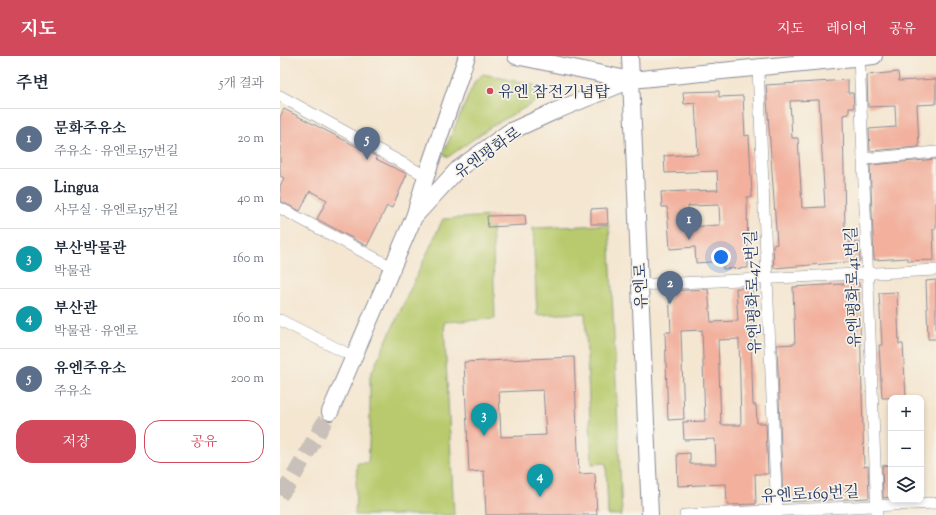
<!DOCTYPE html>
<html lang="ko">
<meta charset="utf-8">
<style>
:root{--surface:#fff;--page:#f6f6f7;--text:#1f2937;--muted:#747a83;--line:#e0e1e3;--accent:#d1495b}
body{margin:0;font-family:"Sorts Mill Goudy","Noto Serif KR",serif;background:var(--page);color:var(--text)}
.controls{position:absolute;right:12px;bottom:12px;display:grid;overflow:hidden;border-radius:8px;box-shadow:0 2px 6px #0003}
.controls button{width:36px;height:36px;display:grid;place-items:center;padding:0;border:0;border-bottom:1px solid var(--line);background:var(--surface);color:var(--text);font:20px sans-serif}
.you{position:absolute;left:441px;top:201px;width:14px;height:14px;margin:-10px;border:3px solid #fff;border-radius:50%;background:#1a73e8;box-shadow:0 0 0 6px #1a73e833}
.badge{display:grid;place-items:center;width:26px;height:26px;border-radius:50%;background:var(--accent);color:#fff;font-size:13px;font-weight:700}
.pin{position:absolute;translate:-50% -33px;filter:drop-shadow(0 1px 2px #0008)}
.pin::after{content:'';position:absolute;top:21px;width:14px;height:12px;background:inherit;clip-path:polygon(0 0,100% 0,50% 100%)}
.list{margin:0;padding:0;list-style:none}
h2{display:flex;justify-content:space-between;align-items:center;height:52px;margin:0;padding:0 16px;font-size:17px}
h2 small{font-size:13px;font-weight:400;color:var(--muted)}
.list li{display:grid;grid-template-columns:26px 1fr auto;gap:12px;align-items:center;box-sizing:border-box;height:60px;padding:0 16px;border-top:1px solid var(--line)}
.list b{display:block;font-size:15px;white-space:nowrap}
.list p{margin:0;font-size:13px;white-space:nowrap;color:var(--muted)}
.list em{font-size:13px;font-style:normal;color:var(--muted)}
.actions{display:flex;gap:8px;padding:12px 16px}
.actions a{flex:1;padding:9px 0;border:1px solid var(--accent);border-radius:16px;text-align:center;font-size:14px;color:var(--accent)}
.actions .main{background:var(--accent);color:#fff}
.icon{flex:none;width:22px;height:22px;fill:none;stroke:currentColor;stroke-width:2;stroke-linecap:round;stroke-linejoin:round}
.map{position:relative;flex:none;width:656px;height:459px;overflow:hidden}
header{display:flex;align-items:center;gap:24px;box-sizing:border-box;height:56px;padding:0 20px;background:var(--accent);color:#fff}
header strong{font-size:19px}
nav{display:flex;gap:22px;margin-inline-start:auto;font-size:14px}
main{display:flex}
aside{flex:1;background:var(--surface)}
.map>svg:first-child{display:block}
.green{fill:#b8ca6d;stroke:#6a7c66}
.building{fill:#f2b09d;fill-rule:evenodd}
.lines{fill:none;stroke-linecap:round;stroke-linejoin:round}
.secondary-tunnel{stroke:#c9c1b9;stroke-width:16;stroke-dasharray:16 8;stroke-linecap:butt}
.street-casing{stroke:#888a97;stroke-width:12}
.secondary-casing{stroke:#888a97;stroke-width:18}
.street{stroke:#fff;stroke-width:11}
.secondary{stroke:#fff;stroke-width:16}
.poi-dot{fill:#d1495b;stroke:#f7f3e8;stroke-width:1.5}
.labels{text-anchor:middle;stroke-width:3.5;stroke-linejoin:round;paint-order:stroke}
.poi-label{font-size:16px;fill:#1b2f5e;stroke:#f7f3e8;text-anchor:start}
.street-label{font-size:16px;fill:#1b2f5e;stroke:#f7f3e8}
</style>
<header>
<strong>지도</strong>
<nav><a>지도</a><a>레이어</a><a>공유</a></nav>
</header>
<main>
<aside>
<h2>주변<small>5개 결과</small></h2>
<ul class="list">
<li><span class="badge" style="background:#5c6f8a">1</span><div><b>문화주유소</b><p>주유소 · 유엔로157번길</p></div><em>20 m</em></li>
<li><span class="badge" style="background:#5c6f8a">2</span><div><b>Lingua</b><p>사무실 · 유엔로157번길</p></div><em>40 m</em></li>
<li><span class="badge" style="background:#0f9aa8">3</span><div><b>부산박물관</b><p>박물관</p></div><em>160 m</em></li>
<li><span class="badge" style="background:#0f9aa8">4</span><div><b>부산관</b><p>박물관 · 유엔로</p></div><em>160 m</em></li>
<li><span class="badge" style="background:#5c6f8a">5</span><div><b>유엔주유소</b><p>주유소</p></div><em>200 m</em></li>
</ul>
<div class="actions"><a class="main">저장</a><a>공유</a></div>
</aside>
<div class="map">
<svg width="656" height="459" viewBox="0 0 656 459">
<rect width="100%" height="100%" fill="#f7f3e8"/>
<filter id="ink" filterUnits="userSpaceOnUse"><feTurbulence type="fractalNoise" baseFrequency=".025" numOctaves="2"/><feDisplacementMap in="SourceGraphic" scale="8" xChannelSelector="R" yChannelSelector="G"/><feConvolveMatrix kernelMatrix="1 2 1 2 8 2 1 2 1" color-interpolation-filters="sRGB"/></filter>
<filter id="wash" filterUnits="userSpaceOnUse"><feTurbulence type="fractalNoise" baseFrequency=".012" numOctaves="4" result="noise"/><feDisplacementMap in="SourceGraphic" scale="16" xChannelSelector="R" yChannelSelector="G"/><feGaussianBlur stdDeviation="0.9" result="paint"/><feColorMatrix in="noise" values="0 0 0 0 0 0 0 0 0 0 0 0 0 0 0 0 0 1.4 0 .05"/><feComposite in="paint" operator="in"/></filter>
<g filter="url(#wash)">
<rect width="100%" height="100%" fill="#f4e6d0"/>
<g class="green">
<polygon points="203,18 259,30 264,41 212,70 168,101 163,98 195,25"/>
<polygon points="212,160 215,263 164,266 174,459 75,459 77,407 88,407 90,370 90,320 163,163"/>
<polygon points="329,169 342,459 328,459 326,407 312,408 305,257 257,259 253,172"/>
</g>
<g id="blocks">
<g class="building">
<polygon points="618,16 619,25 656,23 656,48 637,49 639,91 590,95 589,73 616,71 615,50 588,51 587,19"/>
<path d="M568,24V37H573L574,52H569V58L563,59L565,174H569L570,187L579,186L580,205L494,212L493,189L497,188L486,29ZM539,44L545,151L522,152L518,82H512L510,45Z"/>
<path d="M439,35V41L463,40L465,80L469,79L472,141H467L468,212L443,213V205L416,207L415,191L390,193L387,151H382L381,136L438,134L437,115L385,117L384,100L418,98L415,47L404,48L403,36ZM439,149L440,169L409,171L408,150Z"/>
<polygon points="4,53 97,101 96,103 127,118 112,152 107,150 87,190 37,163 47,144 30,135 20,155 0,145 0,130 4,122 0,120 0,61"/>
<polygon points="656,103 656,173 653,173 654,204 628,205 628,202 594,204 590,109"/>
<polygon points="327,152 328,168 311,168 311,153"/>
<polygon points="245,159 246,169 208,171 207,160"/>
<polygon points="656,224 656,283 648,283 646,225"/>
<polygon points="579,227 584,411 588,410 589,442 503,446 497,289 515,288 513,231"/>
<path d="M456,232H472L476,282H471L473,349H476L477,367H486L488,418H475L476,448L447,449L446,428L398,430L397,398L410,397V408H436L435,383L404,384L403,366L425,365L422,274L401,275L404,363L388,364L385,276H391L389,235L428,233L431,266L458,265ZM459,283L461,369H441L438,284Z"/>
<polygon points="617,236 619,288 623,288 626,342 602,342 599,289 602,289 599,237"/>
<path d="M294,301L299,418L315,417L317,459H206L204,415L189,416L184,306ZM263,334L266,379L221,381L219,336Z"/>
<polygon points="611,409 611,441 603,442 602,410"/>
</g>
</g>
</g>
<g filter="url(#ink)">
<use href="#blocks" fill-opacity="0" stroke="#888a97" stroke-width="1"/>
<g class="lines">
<polyline class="secondary-tunnel" points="0,439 11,425 50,356"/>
<g class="street-casing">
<g id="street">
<polyline points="579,0 597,459"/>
<polyline points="478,11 497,459"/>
<polyline points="0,40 146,120"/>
<polyline points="583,103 656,96"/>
<polyline points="0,152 112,211"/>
<polyline points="360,229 656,214"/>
<polyline points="0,264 74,301"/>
<polyline points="405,459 656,447"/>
</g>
</g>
<g class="secondary-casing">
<g id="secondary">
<polyline points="236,0 351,24"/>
<polyline points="350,0 370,459"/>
<polyline points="135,158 146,120 187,0"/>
<polyline points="50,356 134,161 178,113 229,76 273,56 351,24 594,0"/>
</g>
</g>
<use href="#street" class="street"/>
<use href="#secondary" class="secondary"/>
</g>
</g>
<circle class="poi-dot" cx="210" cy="35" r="4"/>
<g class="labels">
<g class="poi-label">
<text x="218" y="41">유엔 참전기념탑</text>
</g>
<g class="street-label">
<text transform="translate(207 96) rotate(-35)" y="6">유엔평화로</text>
<text transform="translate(360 230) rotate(-92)" y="6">유엔로</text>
<text transform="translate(572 231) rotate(-92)" y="6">유엔평화로41번길</text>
<text transform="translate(472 236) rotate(-92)" y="6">유엔평화로47번길</text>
<text transform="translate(530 437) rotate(-3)" y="6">유엔로169번길</text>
</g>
</g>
</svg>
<div class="controls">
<button>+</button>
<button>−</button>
<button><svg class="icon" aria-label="layers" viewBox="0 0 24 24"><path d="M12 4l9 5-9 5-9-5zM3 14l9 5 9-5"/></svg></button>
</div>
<div class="you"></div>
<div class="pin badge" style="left:409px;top:184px;background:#5c6f8a">1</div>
<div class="pin badge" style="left:390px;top:248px;background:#5c6f8a">2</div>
<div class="pin badge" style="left:204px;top:380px;background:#0f9aa8">3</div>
<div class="pin badge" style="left:260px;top:441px;background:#0f9aa8">4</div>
<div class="pin badge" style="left:87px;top:104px;background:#5c6f8a">5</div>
</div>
</main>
